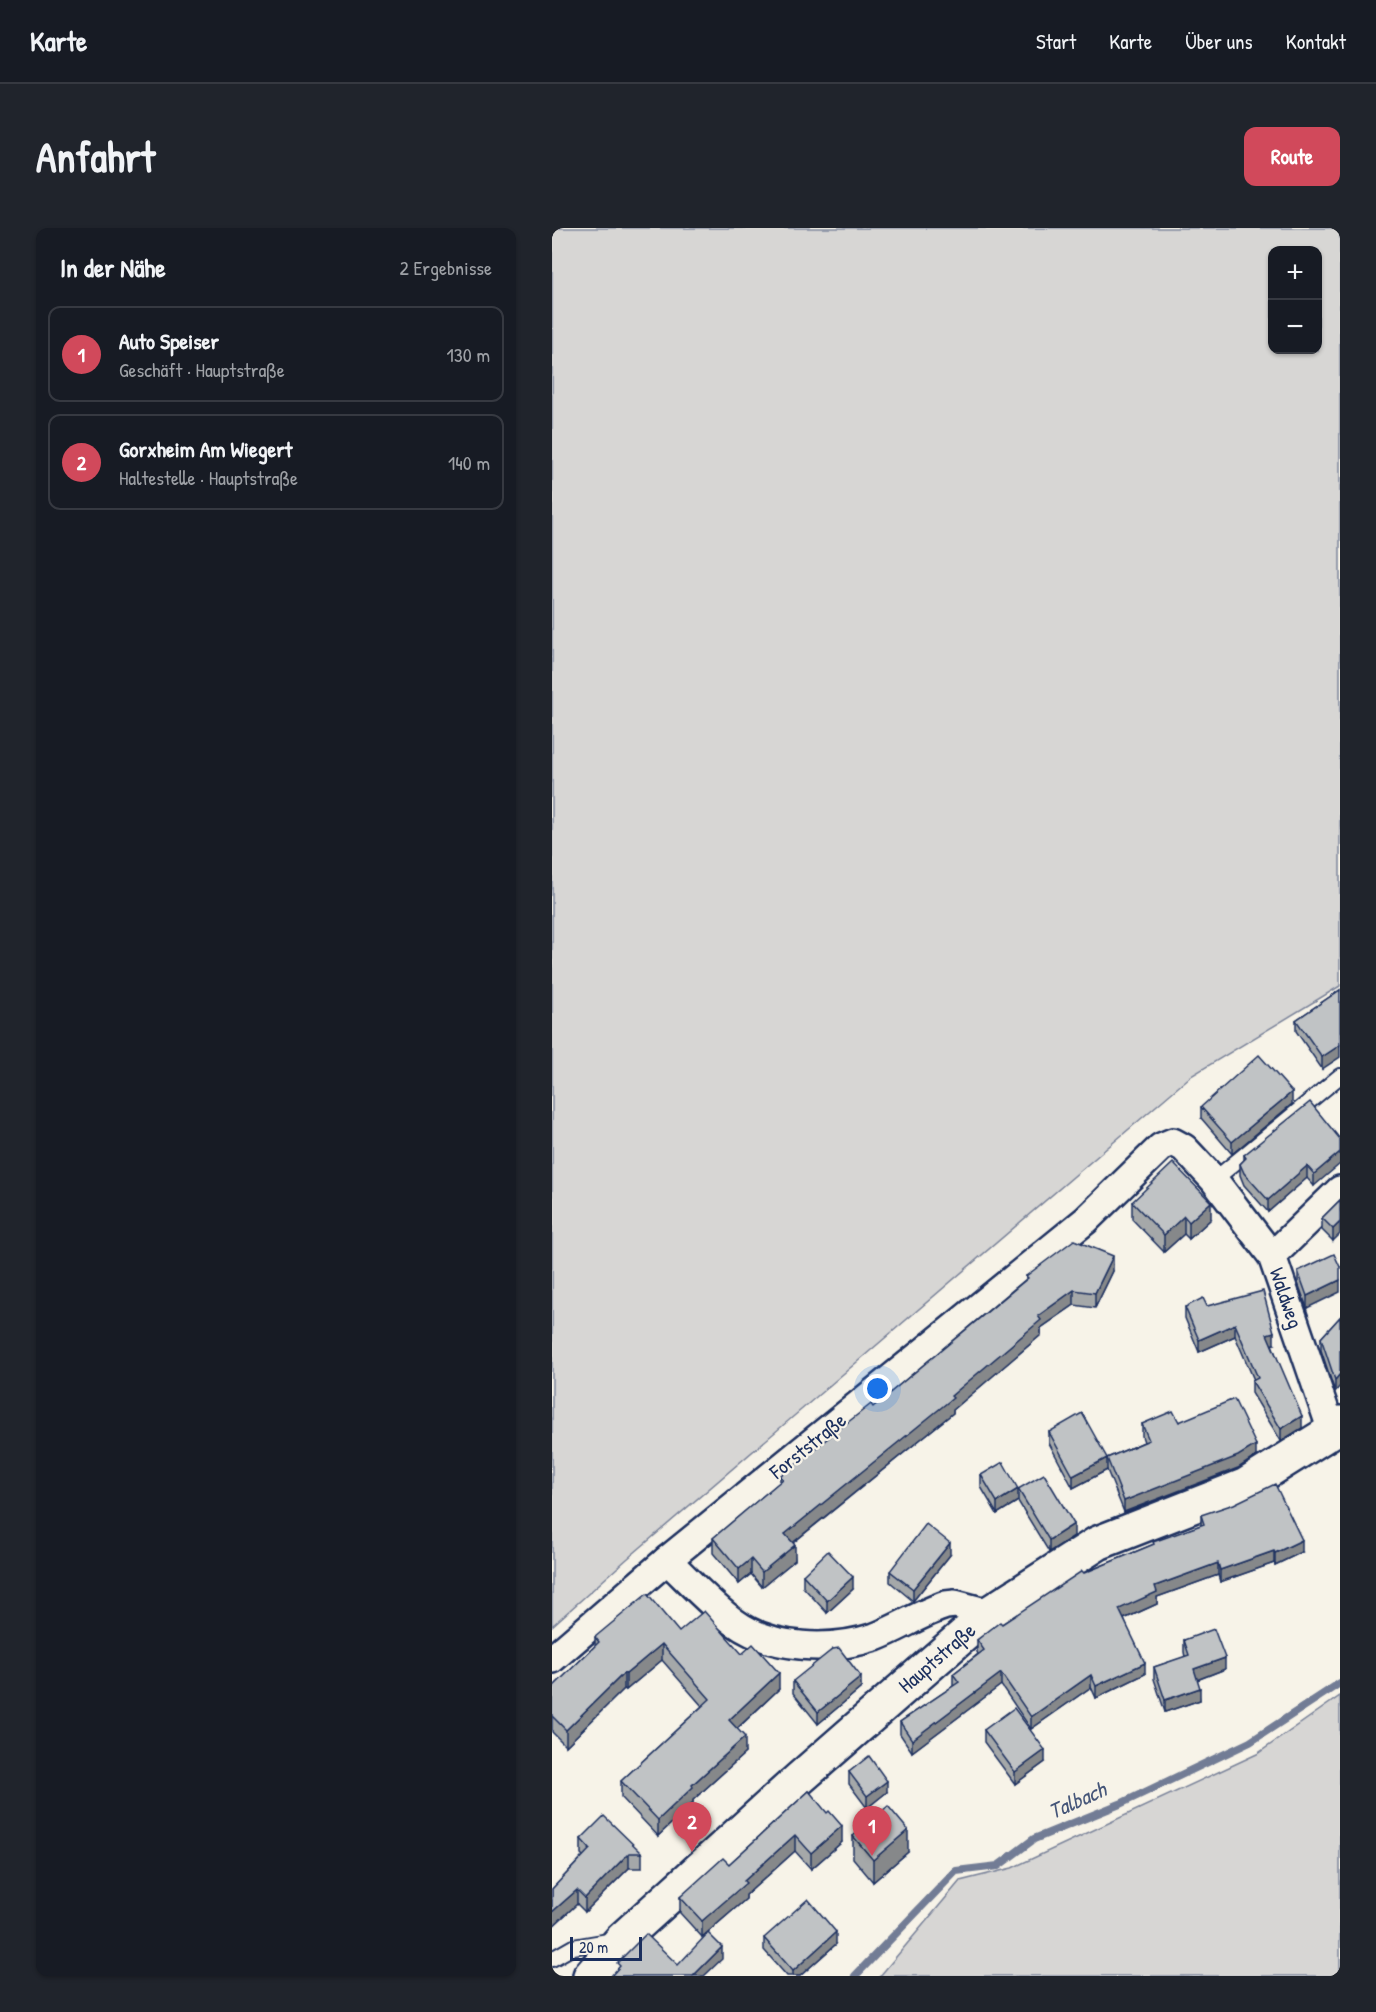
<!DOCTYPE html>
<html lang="de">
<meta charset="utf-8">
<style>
:root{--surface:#171b24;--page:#20242c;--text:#f1f3f6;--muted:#9ea1a6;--line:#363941;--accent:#d1495b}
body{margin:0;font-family:"Patrick Hand",sans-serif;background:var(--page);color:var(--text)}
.controls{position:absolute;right:18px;top:18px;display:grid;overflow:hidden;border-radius:12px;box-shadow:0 2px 4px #0004}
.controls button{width:54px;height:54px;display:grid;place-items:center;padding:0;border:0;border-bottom:2px solid var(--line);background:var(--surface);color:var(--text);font:30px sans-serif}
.scale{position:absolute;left:18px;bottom:15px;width:72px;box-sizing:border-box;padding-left:6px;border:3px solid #1b2f5e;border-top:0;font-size:16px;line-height:21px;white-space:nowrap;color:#1b2f5e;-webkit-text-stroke:4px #f7f3e8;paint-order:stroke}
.you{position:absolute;left:326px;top:1161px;width:21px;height:21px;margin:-15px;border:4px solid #fff;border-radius:50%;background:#1a73e8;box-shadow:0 0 0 9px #1a73e833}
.badge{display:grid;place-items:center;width:39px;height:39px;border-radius:50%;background:var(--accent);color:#fff;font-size:20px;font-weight:700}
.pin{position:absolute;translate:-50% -50px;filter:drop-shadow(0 2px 3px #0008)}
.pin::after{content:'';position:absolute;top:32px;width:21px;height:18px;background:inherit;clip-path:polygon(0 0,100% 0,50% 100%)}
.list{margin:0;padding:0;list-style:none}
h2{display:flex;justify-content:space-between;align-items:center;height:78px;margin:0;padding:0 24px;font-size:26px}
h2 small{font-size:20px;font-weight:400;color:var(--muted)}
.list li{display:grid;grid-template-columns:39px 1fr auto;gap:18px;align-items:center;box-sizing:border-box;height:96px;margin:0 12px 12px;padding:0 12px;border:2px solid var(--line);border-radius:12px}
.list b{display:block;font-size:22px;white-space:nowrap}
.list p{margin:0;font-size:20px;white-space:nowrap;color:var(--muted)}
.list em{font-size:20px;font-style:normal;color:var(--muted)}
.map{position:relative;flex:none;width:788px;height:1748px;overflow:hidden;border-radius:12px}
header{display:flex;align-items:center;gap:36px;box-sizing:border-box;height:84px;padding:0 30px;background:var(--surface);border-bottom:2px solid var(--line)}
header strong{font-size:28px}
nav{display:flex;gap:33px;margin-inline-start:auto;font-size:21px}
.intro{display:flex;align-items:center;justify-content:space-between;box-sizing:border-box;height:144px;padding:0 36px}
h1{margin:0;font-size:42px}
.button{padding:15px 27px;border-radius:12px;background:var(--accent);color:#fff;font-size:21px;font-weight:700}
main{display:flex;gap:36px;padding:0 36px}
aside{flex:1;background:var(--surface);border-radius:12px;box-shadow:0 2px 4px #0004}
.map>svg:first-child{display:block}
.green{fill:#d7d6d4;stroke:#798299;stroke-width:1.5;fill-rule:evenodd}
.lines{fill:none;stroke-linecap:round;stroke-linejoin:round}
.stream{stroke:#727c95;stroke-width:8}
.lane-casing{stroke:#1b2f5e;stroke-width:18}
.street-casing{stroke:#1b2f5e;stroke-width:32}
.secondary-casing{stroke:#1b2f5e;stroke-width:38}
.lane{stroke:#f7f3e8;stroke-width:14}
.street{stroke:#f7f3e8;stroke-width:27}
.secondary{stroke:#f7f3e8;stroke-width:33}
.wall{fill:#a5a8a9;stroke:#1b2f5e;stroke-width:1.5}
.shaded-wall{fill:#86888a;stroke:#1b2f5e;stroke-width:1.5}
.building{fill:#c0c3c5;stroke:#1b2f5e;stroke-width:1.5}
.labels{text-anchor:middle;stroke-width:4.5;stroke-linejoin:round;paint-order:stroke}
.street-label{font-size:21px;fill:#1b2f5e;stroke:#f7f3e8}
.water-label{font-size:22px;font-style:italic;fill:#465679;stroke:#f7f3e8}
</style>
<header>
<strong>Karte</strong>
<nav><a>Start</a><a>Karte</a><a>Über uns</a><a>Kontakt</a></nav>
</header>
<div class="intro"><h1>Anfahrt</h1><a class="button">Route</a></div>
<main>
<aside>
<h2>In der Nähe<small>2 Ergebnisse</small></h2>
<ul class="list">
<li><span class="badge">1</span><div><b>Auto Speiser</b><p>Geschäft · Hauptstraße</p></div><em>130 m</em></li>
<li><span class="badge">2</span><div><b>Gorxheim Am Wiegert</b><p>Haltestelle · Hauptstraße</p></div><em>140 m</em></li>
</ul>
</aside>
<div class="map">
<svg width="788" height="1748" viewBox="0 0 788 1748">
<rect width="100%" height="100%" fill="#f7f3e8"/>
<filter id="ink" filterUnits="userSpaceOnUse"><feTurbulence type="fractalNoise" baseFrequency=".0167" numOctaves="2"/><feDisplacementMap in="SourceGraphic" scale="12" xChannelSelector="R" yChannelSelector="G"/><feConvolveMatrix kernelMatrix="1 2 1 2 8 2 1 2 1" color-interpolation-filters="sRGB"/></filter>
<g filter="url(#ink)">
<g class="green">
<path d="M0,0H788V758L639,848L75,1331L0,1398ZM766,22V122H720V22Z"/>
<polygon points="788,1468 788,1748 328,1748 408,1653 460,1640 705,1526"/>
</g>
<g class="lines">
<polyline class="stream" points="303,1748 404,1643 446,1638 482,1611 568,1576 698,1514 788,1455"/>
<g class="lane-casing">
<g id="lane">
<polyline points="662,952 788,848"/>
<polyline points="0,1731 21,1719 62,1712"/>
</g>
</g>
<g class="street-casing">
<g id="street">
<polyline points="720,1028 788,962"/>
<path d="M115,1332C136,1352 159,1377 182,1394C220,1422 279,1423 323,1409C347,1400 369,1385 394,1377L403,1376L437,1385"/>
<polyline points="0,1431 115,1332 534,992 609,919 621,914 632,920 662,952 720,1028 780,1203"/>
</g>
</g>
<g class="secondary-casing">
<polyline id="secondary" points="38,1748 70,1711 247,1551 437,1385 546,1315 694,1257 780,1203 788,1195"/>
</g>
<use href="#lane" class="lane"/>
<use href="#street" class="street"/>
<use href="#secondary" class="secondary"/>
</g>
<g class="wall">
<polygon points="788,762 770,841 744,803 744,792"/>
<polygon points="740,876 680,926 649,890 649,879"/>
<polygon points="788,911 762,958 755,950 716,984 692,957 688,947 688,936 692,932 692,927"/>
<polygon points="788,972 781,1013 770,1002 770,990"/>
<polygon points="580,974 659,991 637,1011 632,1006 612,1024 580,991"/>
<polygon points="788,1039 755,1080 746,1055 746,1043"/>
<polygon points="561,1043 543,1080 522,1077 489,1100 489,1107 401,1182 401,1185 241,1315 243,1332 210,1359 199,1346 187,1356 161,1325 161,1310 228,1254 228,1248 321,1179 474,1051 474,1048"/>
<polygon points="655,1078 722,1116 720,1116 750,1200 729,1213 700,1165 700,1153 702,1152 683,1108 647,1124 633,1090 633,1079"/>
<polygon points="788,1089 783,1164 769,1122 769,1110"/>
<polygon points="627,1194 704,1228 686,1240 572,1284 555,1242 521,1260 497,1215 497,1204 555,1230 592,1214 590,1208 590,1196"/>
<polygon points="429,1247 466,1261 522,1308 497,1324 466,1273 445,1286 429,1259"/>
<polygon points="649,1287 750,1324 723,1337 722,1335 668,1354 666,1347 605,1369 605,1376 572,1391 593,1446 544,1470 539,1459 479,1501 449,1457 360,1524 348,1506 348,1494 401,1458 401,1446 426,1426 425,1424 425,1412 450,1396 532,1345 649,1297"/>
<polygon points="398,1327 361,1373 338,1354 338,1343"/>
<polygon points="251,1347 301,1361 275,1385 251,1359"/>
<polygon points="127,1404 190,1426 227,1461 185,1501 193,1525 141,1572 141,1575 106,1608 69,1569 69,1553 150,1478 110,1432 74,1462 72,1461 14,1518 0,1504 0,1460 43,1418 43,1409"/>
<polygon points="632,1412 673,1441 645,1452 648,1472 613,1484 602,1451 602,1439 633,1429 632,1424"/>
<polygon points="241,1453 309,1460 266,1496 241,1465"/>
<polygon points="432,1502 493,1534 463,1556 432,1514"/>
<polygon points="297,1544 335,1564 315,1580 297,1556"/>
<polygon points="257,1563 290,1614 259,1641 243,1623 194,1667 194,1671 150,1709 128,1685 128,1669 177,1636"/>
<polygon points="301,1608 356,1624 321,1654 301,1630"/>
<polygon points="29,1611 90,1625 90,1640 77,1640 33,1684 25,1676 0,1699 0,1661 31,1628 29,1626"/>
<polygon points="212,1710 284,1716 248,1748 235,1748 212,1722"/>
</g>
<g class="shaded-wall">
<polygon points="788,817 788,829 770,841 770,829"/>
<polygon points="740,864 740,876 680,926 680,914"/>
<polygon points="788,924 788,936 762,958 762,946"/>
<polygon points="755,938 755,950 716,984 716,972"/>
<polygon points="659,974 659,991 637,1011 637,994"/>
<polygon points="632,988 632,1006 612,1024 612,1007"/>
<polygon points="788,994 788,1006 781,1013 781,1001"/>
<polygon points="561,1028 561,1043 543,1080 543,1065"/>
<polygon points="788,1052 788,1064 755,1080 755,1068"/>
<polygon points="522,1062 522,1077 489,1100 489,1107 401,1182 401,1185 233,1321 233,1306 399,1168 486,1088"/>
<polygon points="683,1096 683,1108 647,1124 647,1112"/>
<polygon points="722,1104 722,1116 715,1117 715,1106"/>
<polygon points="788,1146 788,1158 783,1164 783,1152"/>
<polygon points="750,1188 750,1200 729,1213 729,1201"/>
<polygon points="704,1217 704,1228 686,1240 572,1284 572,1273"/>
<polygon points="555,1230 555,1242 521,1260 521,1248"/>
<polygon points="466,1261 466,1273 445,1286 445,1274"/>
<polygon points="522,1296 522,1308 497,1324 497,1312"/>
<polygon points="750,1312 750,1324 723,1337 723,1325"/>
<polygon points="398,1315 398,1327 361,1373 361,1361"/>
<polygon points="243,1317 243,1332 210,1359 210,1344"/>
<polygon points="722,1323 722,1335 668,1354 668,1342"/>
<polygon points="199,1331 199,1346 187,1356 187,1341"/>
<polygon points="666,1335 666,1347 605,1369 605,1376 567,1393 567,1381 603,1358"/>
<polygon points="301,1349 301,1361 275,1385 275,1373"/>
<polygon points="110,1416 110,1432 74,1462 74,1446"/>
<polygon points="673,1430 673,1441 642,1453 642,1441"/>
<polygon points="593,1435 593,1446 544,1470 544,1458"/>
<polygon points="72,1445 72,1461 14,1518 14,1502"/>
<polygon points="227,1445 227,1461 177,1508 177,1492"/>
<polygon points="449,1445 449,1457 360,1524 360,1512"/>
<polygon points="539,1447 539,1459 479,1501 479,1489"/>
<polygon points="309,1449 309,1460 266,1496 266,1484"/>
<polygon points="648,1460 648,1472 613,1484 613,1472"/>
<polygon points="193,1509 193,1525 141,1572 141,1575 106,1608 106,1592 140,1557"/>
<polygon points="493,1522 493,1534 463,1556 463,1544"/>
<polygon points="335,1553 335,1564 315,1580 315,1568"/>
<polygon points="290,1598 290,1614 259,1641 259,1625"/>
<polygon points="356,1602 356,1624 321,1654 321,1632"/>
<polygon points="243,1607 243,1623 194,1667 194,1671 150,1709 150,1693 192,1653"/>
<polygon points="77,1625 77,1640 33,1684 33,1670"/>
<polygon points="25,1662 25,1676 0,1699 0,1684"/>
<polygon points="284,1704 284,1716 248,1748 241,1748 241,1743"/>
<polygon points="170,1719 170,1731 152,1748 141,1748"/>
</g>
<g class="building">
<polygon points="788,762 788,817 770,829 744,792"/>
<polygon points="707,827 740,864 680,914 649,879"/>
<polygon points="758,874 788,911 788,924 762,946 755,938 716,972 692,945 688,936 694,930 692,927"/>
<polygon points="621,935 659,974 637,994 632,988 612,1007 580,974"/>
<polygon points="788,972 788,994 781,1001 770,990"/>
<polygon points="522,1012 561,1028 543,1065 522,1062 486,1088 489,1092 399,1168 401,1170 233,1306 243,1317 210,1344 199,1331 187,1341 161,1310 231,1251 228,1248 319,1176 321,1179 476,1050 474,1048"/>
<polygon points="782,1026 788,1039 788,1052 755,1068 746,1043"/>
<polygon points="711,1063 722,1104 715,1106 750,1188 729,1201 700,1153 706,1150 683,1096 647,1112 633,1079 651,1070 655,1078"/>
<polygon points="788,1089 788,1146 783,1152 769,1110"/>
<polygon points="682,1171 704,1217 686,1228 572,1273 555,1230 597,1212 590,1196 621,1183 627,1194"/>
<polygon points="530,1185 555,1230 521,1248 497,1204"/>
<polygon points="451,1234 466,1261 445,1274 429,1247"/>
<polygon points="492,1246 522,1296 497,1312 466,1261"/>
<polygon points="723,1256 750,1312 723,1325 722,1323 668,1342 666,1335 603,1358 605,1364 567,1381 593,1435 544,1458 539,1447 479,1489 449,1445 360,1512 348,1494 407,1454 401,1446 432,1422 425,1412 448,1394 450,1396 530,1343 532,1345 602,1316 601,1314 652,1296 649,1287 682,1276"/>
<polygon points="374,1296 398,1315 361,1361 338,1343"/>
<polygon points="276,1323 301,1349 275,1373 251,1347"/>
<polygon points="95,1366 127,1404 152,1383 190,1426 201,1416 227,1445 177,1492 193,1509 140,1557 141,1559 106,1592 69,1553 158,1471 110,1416 74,1446 72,1445 14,1502 0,1488 0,1460 47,1414 43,1409"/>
<polygon points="662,1401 673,1430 642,1441 648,1460 613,1472 602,1439 637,1427 632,1412"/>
<polygon points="287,1420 309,1449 266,1484 241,1453 281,1421"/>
<polygon points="462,1480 493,1522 463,1544 432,1502"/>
<polygon points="317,1528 335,1553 315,1568 297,1544"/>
<polygon points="257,1563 275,1585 277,1583 290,1598 259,1625 243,1607 192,1653 194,1655 150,1693 128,1669 171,1630 177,1636"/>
<polygon points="336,1578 356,1602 321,1632 301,1608"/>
<polygon points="52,1588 90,1625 77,1625 33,1670 25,1662 0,1684 0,1661 38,1621 29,1611"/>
<polygon points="256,1671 284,1704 241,1743 212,1710"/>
<polygon points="156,1705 170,1719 141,1748 59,1748 68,1738 65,1735 94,1706 126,1737"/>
</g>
</g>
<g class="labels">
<g class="street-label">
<text transform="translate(734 1070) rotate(71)" y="7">Waldweg</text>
<text transform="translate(256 1218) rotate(-39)" y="7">Forststraße</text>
<text transform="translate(385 1430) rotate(-41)" y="7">Hauptstraße</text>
</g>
<g class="water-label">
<text transform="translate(525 1572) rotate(-24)" y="8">Talbach</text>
</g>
</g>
</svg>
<div class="controls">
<button>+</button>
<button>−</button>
</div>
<div class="scale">20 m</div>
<div class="you"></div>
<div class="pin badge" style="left:320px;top:1628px">1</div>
<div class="pin badge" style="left:140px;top:1624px">2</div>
</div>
</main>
